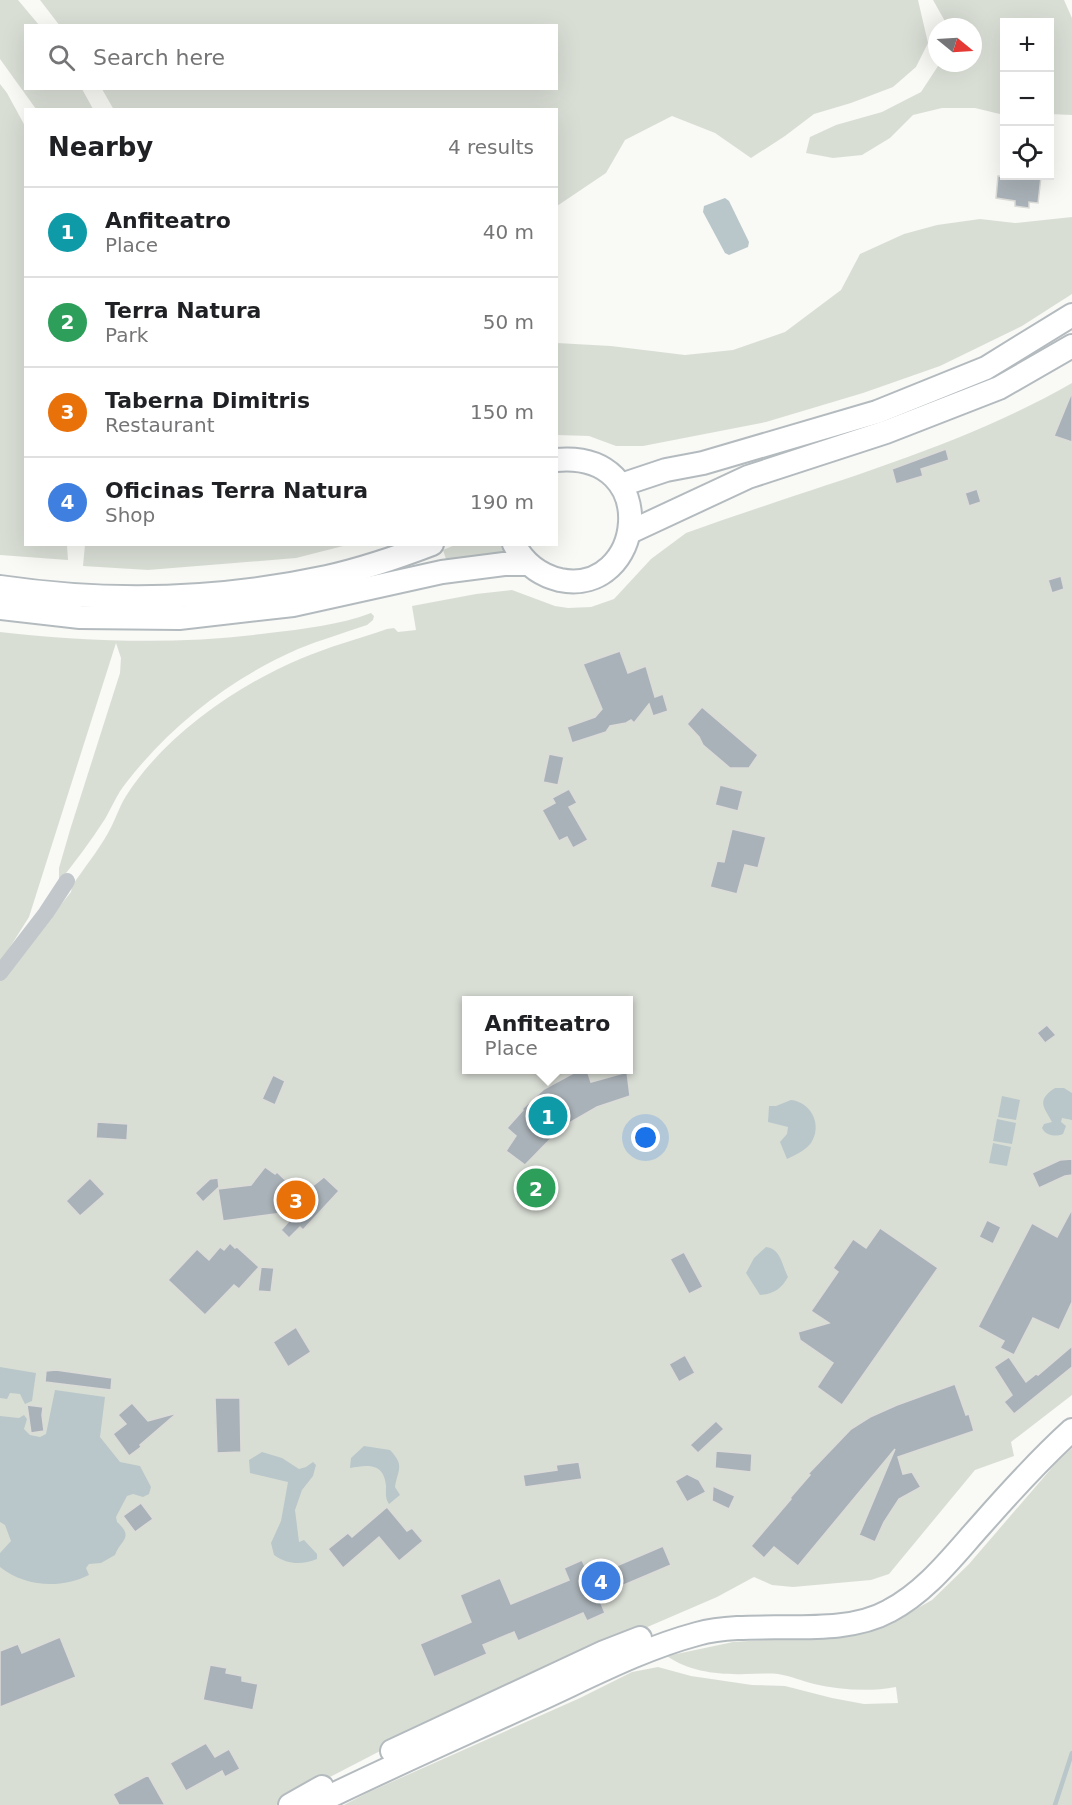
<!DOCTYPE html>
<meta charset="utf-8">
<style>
:root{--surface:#fff;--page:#f2f2f2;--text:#202124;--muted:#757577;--line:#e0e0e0;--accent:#e74928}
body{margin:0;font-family:"DejaVu Sans",sans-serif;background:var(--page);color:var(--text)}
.controls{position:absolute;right:18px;top:18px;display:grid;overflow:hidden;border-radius:0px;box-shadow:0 6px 24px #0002}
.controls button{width:54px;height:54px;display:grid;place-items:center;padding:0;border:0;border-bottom:2px solid var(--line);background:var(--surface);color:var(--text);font:30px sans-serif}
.compass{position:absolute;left:928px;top:18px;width:54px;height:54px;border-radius:50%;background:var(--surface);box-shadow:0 6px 24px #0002;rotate:108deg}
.you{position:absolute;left:646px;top:1138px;width:21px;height:21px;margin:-15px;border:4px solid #fff;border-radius:50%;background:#1a73e8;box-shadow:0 0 0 9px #1a73e833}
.badge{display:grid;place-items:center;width:39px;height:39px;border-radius:50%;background:var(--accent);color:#fff;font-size:20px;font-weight:700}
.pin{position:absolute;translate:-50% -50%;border:3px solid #fff;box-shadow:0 2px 6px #0006}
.popup{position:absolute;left:462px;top:996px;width:171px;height:78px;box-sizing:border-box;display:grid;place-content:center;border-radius:0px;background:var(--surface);filter:drop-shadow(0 2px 4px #0005);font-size:20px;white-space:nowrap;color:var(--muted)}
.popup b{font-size:22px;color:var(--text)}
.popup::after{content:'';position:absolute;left:50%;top:100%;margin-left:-12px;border:12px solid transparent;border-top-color:var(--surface)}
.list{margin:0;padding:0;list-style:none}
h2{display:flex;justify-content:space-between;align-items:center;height:78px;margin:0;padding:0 24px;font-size:26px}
h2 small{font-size:20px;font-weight:400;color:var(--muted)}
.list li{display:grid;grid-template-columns:39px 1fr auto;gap:18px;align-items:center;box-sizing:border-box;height:90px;padding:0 24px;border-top:2px solid var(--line)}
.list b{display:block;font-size:22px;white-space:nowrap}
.list p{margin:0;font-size:20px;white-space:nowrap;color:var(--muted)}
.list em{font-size:20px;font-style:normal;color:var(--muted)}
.icon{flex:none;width:33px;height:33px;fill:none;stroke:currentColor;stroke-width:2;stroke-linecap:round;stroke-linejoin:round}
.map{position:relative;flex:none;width:1072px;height:1805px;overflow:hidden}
.search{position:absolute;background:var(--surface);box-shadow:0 6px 24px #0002;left:24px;top:24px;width:534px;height:66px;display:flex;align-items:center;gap:15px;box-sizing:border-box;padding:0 21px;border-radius:0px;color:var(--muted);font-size:22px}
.panel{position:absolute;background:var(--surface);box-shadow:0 6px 24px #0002;left:24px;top:108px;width:534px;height:438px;border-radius:0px}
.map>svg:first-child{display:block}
.green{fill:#d9ded5;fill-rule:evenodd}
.water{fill:#b9c7ca}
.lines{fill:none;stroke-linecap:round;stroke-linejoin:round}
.stream{stroke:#b9c7ca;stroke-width:4.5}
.building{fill:#a9b2b8;stroke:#dbdbd8;stroke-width:1.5}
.secondary-casing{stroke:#b4bbbf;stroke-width:26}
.street{stroke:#c2c7cb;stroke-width:16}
.secondary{stroke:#fff;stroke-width:22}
</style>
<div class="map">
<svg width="1072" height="1805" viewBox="0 0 1072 1805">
<rect width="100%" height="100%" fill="#f9f9f6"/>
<g class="green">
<polygon points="0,0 18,0 39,25 26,26 26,88 82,89 93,109 36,109 0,59"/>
<polygon points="40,0 918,0 928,43 916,67 893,87 851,103 814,114 785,136 751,158 715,133 672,116 625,140 606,173 557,206 556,110 114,110 102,89 556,88 556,26 60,26"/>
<polygon points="933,0 1064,0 1072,18 1072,115 1050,114 1050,22 1004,22 1004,115 975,108 942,108 913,115 890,138 862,155 833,158 806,153 810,137 836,125 882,112 921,92 940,63 973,63 973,27 946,27 946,23"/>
<polygon points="0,84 7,93 25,126 26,544 67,545 68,560 0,555"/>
<polygon points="1072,217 1072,294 1022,326 940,366 863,393 766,422 643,446 616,446 589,436 557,435 557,343 611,346 685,355 733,350 785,332 841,290 860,254 904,234 937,225 980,219 1015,223"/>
<path d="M1072,383V1395L1011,1442L1014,1456L975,1470L889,1574L871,1580L793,1587L772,1585L754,1577L717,1597L601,1647L411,1735L276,1805H0V981L71,892L72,886C84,868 98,851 108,833C115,821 119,807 126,796C164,736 236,686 300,659C328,647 358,639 387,629L394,628L398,632L416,630L412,606L476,594L512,590L555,606L568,608L591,607L614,599L651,559L686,533C815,486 952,452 1072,383ZM467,1000H629V1070H467Z"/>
<polygon points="85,545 85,544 347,545 296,558 148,570 83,566"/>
<polygon points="455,545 506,545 511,554 447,562 443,550"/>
<path d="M371,613L374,616L373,620L367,625C344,633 320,640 298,649C230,679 171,725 126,783C117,794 112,807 105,819C91,841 75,862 59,882V868L70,830L120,673L121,658L116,643L29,917L0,963V632C90,642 179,645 269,633C303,629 339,625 371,613Z"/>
<path d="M1072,1448V1805H344L369,1792L580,1698L632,1672L658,1667L691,1676L752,1685L785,1686L832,1698L864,1704L898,1703L896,1687C870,1692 840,1690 814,1684C802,1681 791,1676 778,1674C768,1673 757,1674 746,1674C720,1675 689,1672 667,1656L733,1642L846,1635L891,1623L932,1600L969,1564L1056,1463Z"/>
</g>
<g class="water">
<polygon points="725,198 729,201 749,242 748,247 729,255 725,253 703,212 704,206"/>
<path d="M1055,1088H1064L1072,1093V1120L1062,1118L1061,1122L1066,1126L1063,1134C1055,1137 1046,1136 1042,1128L1044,1124L1052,1122C1045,1108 1035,1101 1055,1088Z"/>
<polygon points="1002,1096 1020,1100 1016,1120 998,1117"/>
<path d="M791,1100C811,1102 823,1125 811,1143C805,1151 795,1155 787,1159L780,1142L787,1134L788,1127L768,1122L769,1106H776Z"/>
<polygon points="997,1119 1016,1123 1012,1144 993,1141"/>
<polygon points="993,1143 1011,1147 1007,1166 989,1163"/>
<path d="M766,1247C781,1249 782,1265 788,1277C781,1289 774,1294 760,1295L746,1273L754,1258Z"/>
<polygon points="0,1367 36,1373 32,1401 25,1404 20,1394 10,1393 7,1399 0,1398"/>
<path d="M55,1390L105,1397L100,1437L120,1462L140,1466L151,1487L149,1494L143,1497L133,1494L127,1496L116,1517L117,1522C135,1538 120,1540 115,1555L101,1563L89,1564L86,1568L89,1575C61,1589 25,1587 0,1567V1553L11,1541L5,1525L0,1522V1416L19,1418L24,1415L27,1419L24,1429L30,1435L40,1437L46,1434Z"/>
<path d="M364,1446L390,1450C405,1466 398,1469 395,1487L400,1495L389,1504C385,1498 386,1493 386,1486C384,1462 367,1465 350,1468L351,1458Z"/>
<path d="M262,1452L282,1458L299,1469L306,1467L313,1462L316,1465L313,1476L302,1490L295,1510L299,1542L304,1540L317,1554V1559C302,1565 288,1565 274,1555L271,1543L281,1521L288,1482L250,1473L249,1460Z"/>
</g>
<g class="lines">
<polyline class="stream" points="1055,1805 1072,1753"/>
</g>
<g class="building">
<polygon points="998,176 1041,177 1038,203 1029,202 1029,208 1015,206 1015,201 996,198"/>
<polygon points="1072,392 1072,442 1054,436"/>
<polygon points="946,449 949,460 921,469 923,476 896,484 892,469"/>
<polygon points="977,489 981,502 969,506 965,493"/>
<polygon points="1061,576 1064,589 1052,593 1048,580"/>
<polygon points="620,651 628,673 646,666 655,697 663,694 668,711 653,716 649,704 634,723 631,720 626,723 610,726 606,732 572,743 567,727 595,717 602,709 583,664"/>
<polygon points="702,707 758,755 749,768 730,768 703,745 699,737 687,724"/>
<polygon points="549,754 564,757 558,785 543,782"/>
<polygon points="720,785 743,791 738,811 715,805"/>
<polygon points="569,789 577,803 569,807 588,840 573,848 567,837 559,841 542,810 555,803 552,798"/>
<polygon points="732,829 766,837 758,868 745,865 737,894 710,887 717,861 724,862"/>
<polygon points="1047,1025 1056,1035 1045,1043 1037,1033"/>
<polygon points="579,1070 587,1070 591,1082 627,1072 630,1096 597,1107 562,1127 525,1165 506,1151 516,1136 507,1128 523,1110 522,1109 544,1089"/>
<polygon points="273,1075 285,1081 275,1105 262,1099"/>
<polygon points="97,1122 128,1124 127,1140 96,1138"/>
<polygon points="1072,1159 1072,1175 1065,1176 1039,1188 1032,1173 1060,1160"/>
<polygon points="265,1167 275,1174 277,1172 301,1195 324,1177 339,1191 303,1230 300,1227 289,1238 281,1230 298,1211 223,1221 218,1189 251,1185"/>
<polygon points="90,1178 105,1194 80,1216 66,1201"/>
<polygon points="218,1178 219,1187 203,1202 195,1193 210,1179"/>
<polygon points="1072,1209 1072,1302 1059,1330 1033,1318 1014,1355 1000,1348 1004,1341 978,1327 1032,1223 1057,1237"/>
<polygon points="987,1220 1001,1227 993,1244 979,1237"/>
<polygon points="880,1228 938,1268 842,1405 817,1387 833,1363 800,1340 798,1332 829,1323 811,1311 838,1272 833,1268 853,1239 866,1248"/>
<polygon points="230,1243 235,1248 237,1247 259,1267 239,1289 234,1285 205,1315 168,1280 197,1249 209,1260 220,1247 224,1250"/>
<polygon points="684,1252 703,1287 689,1294 670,1259"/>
<polygon points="261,1267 274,1268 271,1292 258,1291"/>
<polygon points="296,1327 311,1352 288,1367 273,1342"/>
<polygon points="1072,1346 1072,1367 1014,1414 1004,1402 1012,1395 994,1367 1009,1357 1026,1382 1036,1374 1038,1375"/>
<polygon points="685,1355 695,1373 679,1382 669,1364"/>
<polygon points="56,1370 112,1378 111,1390 45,1382 46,1371"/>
<polygon points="955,1384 966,1415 969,1414 974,1431 898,1457 903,1474 912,1472 921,1487 899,1499 884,1522 875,1542 859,1535 895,1449 798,1566 774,1547 764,1558 751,1546 791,1499 790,1498 810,1475 808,1474 851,1429 870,1417 897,1405"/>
<polygon points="215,1398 240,1398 241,1452 217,1453"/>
<polygon points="132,1403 148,1421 177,1413 140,1445 141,1447 129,1456 113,1434 126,1424 118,1415"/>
<polygon points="27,1405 43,1407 42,1415 44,1431 31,1433"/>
<polygon points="716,1421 724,1429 698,1453 690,1445"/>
<polygon points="716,1451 752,1454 751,1472 715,1468"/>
<polygon points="579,1462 582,1479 525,1487 523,1475 557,1470 556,1465"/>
<polygon points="687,1474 699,1480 706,1492 687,1502 675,1481"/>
<polygon points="713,1486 735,1496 729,1509 712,1501"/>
<polygon points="141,1503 153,1519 135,1532 123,1516"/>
<polygon points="387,1507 407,1531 412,1528 423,1541 399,1561 379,1537 343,1568 328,1549 348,1533 352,1537"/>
<polygon points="663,1546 671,1565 598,1596 605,1613 587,1621 583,1613 518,1641 514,1632 483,1645 487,1654 434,1677 420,1644 471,1622 460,1595 500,1578 511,1604 569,1580 564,1568 582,1560 587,1571 611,1561 614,1567"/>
<polygon points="60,1637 76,1677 0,1707 0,1651 18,1644 22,1653"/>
<polygon points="210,1665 227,1668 226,1673 242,1676 242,1681 258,1684 253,1710 203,1700"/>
<polygon points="206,1743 215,1757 229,1749 240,1769 225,1777 222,1771 186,1791 170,1763"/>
<polygon points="148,1775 165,1805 119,1805 113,1794"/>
</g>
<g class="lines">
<g class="secondary-casing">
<g id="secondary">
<polyline points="621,485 666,470 703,463 877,412 986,368 1072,315"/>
<polyline points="630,532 748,477 886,432 999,388 1072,346"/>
<path d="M514,544C524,563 539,575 560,580C644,597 664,450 556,460"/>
<path d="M0,587C109,603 220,600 327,577C363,569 398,557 432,544"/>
<polyline points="0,608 80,617 179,618 293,605 442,572 504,564 528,564"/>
<polyline points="392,1751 604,1652 640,1638"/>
<polyline points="290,1805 322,1787"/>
<path d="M312,1805C385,1769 460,1736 534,1702C587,1678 641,1649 697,1634C756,1618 837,1640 889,1611C927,1591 953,1556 981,1525C1010,1492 1040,1459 1072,1430"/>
</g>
</g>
<polyline class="street" points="0,973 46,913 67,881"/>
<use href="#secondary" class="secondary"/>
</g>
</svg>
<div class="controls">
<button>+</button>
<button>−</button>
<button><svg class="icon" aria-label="locate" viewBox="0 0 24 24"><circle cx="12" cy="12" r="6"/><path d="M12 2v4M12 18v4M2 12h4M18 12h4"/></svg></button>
</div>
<svg class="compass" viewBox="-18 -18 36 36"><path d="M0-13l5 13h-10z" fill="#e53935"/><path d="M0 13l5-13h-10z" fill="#757577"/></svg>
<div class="you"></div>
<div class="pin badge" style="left:548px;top:1116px;background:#0f9aa8">1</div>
<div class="popup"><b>Anfiteatro</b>Place</div>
<div class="pin badge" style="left:536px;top:1188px;background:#2e9e5b">2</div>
<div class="pin badge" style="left:296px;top:1200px;background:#e8710a">3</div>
<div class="pin badge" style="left:601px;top:1581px;background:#3f7fe0">4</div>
<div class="search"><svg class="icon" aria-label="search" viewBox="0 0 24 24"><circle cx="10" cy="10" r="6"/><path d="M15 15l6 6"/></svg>Search here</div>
<section class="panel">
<h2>Nearby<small>4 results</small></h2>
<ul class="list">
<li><span class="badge" style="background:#0f9aa8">1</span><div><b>Anfiteatro</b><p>Place</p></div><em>40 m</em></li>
<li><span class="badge" style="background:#2e9e5b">2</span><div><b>Terra Natura</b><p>Park</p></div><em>50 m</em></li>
<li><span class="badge" style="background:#e8710a">3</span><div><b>Taberna Dimitris</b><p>Restaurant</p></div><em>150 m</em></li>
<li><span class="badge" style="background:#3f7fe0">4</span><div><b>Oficinas Terra Natura</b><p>Shop</p></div><em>190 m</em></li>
</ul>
</section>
</div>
